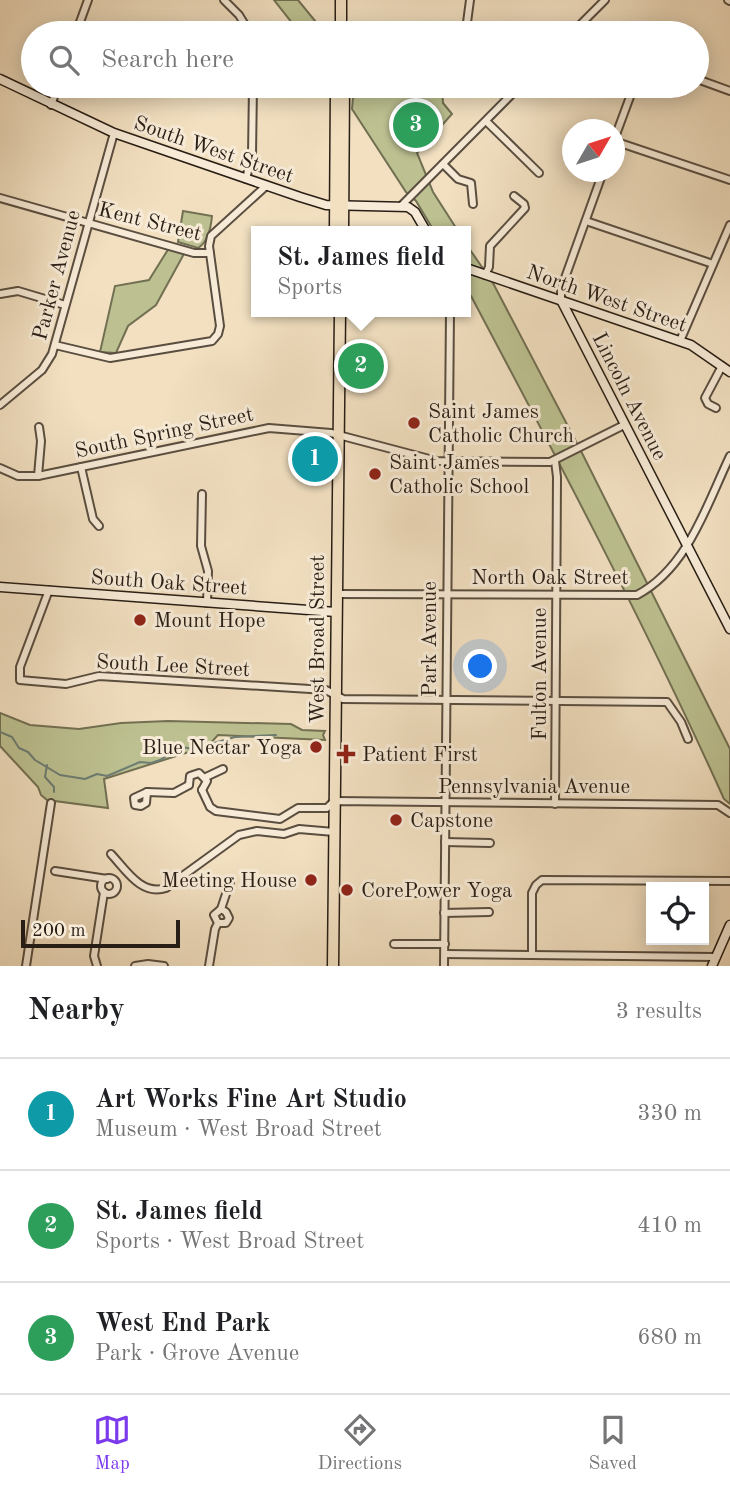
<!DOCTYPE html>
<meta charset="utf-8">
<style>
:root{--surface:#fff;--page:#f6f6f6;--text:#202124;--muted:#757577;--line:#e0e0e0;--accent:#7c3aed}
body{margin:0;font-family:"Old Standard TT",serif;background:var(--page);color:var(--text)}
.controls{position:absolute;right:21px;bottom:21px;display:grid;overflow:hidden;border-radius:0px;box-shadow:0 4px 18px #0003}
.controls button{width:63px;height:63px;display:grid;place-items:center;padding:0;border:0;border-bottom:2px solid var(--line);background:var(--surface);color:var(--text);font:35px sans-serif}
.compass{position:absolute;left:562px;top:119px;width:63px;height:63px;border-radius:50%;background:var(--surface);box-shadow:0 4px 18px #0003;rotate:51deg}
.scale{position:absolute;left:21px;bottom:18px;width:159px;box-sizing:border-box;padding-left:7px;border:4px solid #281e15;border-top:0;font-size:19px;line-height:24px;white-space:nowrap;color:#281e15;-webkit-text-stroke:5px #f7ebd7;paint-order:stroke}
.you{position:absolute;left:481px;top:667px;width:24px;height:24px;margin:-18px;border:5px solid #fff;border-radius:50%;background:#1a73e8;box-shadow:0 0 0 10px #1a73e833}
.badge{display:grid;place-items:center;width:46px;height:46px;border-radius:50%;background:var(--accent);color:#fff;font-size:23px;font-weight:700}
.pin{position:absolute;translate:-50% -50%;border:4px solid #fff;box-shadow:0 2px 7px #0006}
.popup{position:absolute;left:251px;top:226px;width:220px;height:91px;box-sizing:border-box;display:grid;place-content:center;border-radius:0px;background:var(--surface);filter:drop-shadow(0 2px 5px #0005);font-size:23px;white-space:nowrap;color:var(--muted)}
.popup b{font-size:26px;color:var(--text)}
.popup::after{content:'';position:absolute;left:50%;top:100%;margin-left:-14px;border:14px solid transparent;border-top-color:var(--surface)}
.list{margin:0;padding:0;list-style:none}
h2{display:flex;justify-content:space-between;align-items:center;height:91px;margin:0;padding:0 28px;font-size:30px}
h2 small{font-size:23px;font-weight:400;color:var(--muted)}
.list li{display:grid;grid-template-columns:46px 1fr auto;gap:21px;align-items:center;box-sizing:border-box;height:112px;padding:0 28px;border-top:2px solid var(--line)}
.list b{display:block;font-size:26px;white-space:nowrap}
.list p{margin:0;font-size:23px;white-space:nowrap;color:var(--muted)}
.list em{font-size:23px;font-style:normal;color:var(--muted)}
.icon{flex:none;width:38px;height:38px;fill:none;stroke:currentColor;stroke-width:2;stroke-linecap:round;stroke-linejoin:round}
.map{position:relative;flex:none;width:730px;height:966px;overflow:hidden}
.search{position:absolute;background:var(--surface);box-shadow:0 4px 18px #0003;left:21px;right:21px;top:21px;height:77px;display:flex;align-items:center;gap:18px;box-sizing:border-box;padding:0 24px;border-radius:38px;color:var(--muted);font-size:26px}
.sheet{height:427px;background:var(--surface)}
nav{display:flex;justify-content:space-around;align-items:center;box-sizing:border-box;height:98px;border-top:2px solid var(--line);background:var(--surface);font-size:19px;color:var(--muted)}
nav a{display:grid;justify-items:center;gap:4px}
nav .on{color:var(--accent)}
.map>svg:first-child{display:block}
.green{fill:#bdc191;stroke:#727053;stroke-width:2}
.lines{fill:none;stroke-linecap:round;stroke-linejoin:round}
.stream{stroke:#6d7d73;stroke-width:2}
.street-casing{stroke:#5a4e40;stroke-width:10}
.secondary-casing{stroke:#281e15;stroke-width:11}
.primary-casing{stroke:#281e15;stroke-width:13}
.street{stroke:#f7ebd7;stroke-width:6}
.secondary{stroke:#f7ebd7;stroke-width:8}
.primary{stroke:#f2e0c1;stroke-width:10}
.poi-dot{fill:#8f2418;stroke:#f7ebd7;stroke-width:2.5}
.labels{text-anchor:middle;stroke-width:6;stroke-linejoin:round;paint-order:stroke}
.street-label{font-size:21px;fill:#281e15;stroke:#f7ebd7}
.poi-label{font-size:21px;fill:#281e15;stroke:#f7ebd7;text-anchor:start}
</style>
<div class="map">
<svg width="730" height="966" viewBox="0 0 730 966">
<rect width="100%" height="100%" fill="#f2e0c1"/>
<filter id="stains"><feTurbulence type="fractalNoise" baseFrequency=".00286" numOctaves="4"/><feColorMatrix values="0 0 0 0 .2 0 0 0 0 .09 0 0 0 0 .02 0 0 0 .5 -.17"/></filter>
<radialGradient id="worn" r=".72"><stop offset=".6" stop-color="#630" stop-opacity="0"/><stop offset="1" stop-color="#630" stop-opacity=".3"/></radialGradient>
<g class="green">
<polygon points="274,0 298,0 325,33 300,33"/>
<polygon points="354,86 442,86 443,103 452,114 417,153 433,192 458,231 434,231 416,201 406,192 352,109"/>
<path d="M183,211L212,216C211,227 208,242 198,248L178,242Z"/>
<path d="M466,244L493,283L582,453L730,749V804L724,799C647,628 559,462 471,296L466,290Z"/>
<polygon points="169,248 185,252 156,305 128,326 116,353 100,352 115,286 149,280"/>
<polygon points="350,354 372,354 372,368 373,356 385,357 383,380 371,379 371,381 351,379"/>
<polygon points="0,713 30,725 79,729 121,723 168,721 291,724 302,730 325,731 323,735 325,740 218,735 208,746 104,779 108,808 47,800 41,795 38,787 0,746"/>
</g>
<g class="lines">
<g class="stream">
<polyline points="0,732 12,737 19,748 28,752 35,760 60,775 85,779 97,774 107,776 140,762 151,763 160,760 182,747 193,749 235,737 276,735"/>
<polyline points="47,765 45,777 54,787 54,792"/>
</g>
<g class="street-casing">
<g id="street">
<polyline points="224,0 239,15 250,33"/>
<polyline points="728,0 730,1"/>
<polyline points="341,29 492,31"/>
<polyline points="466,30 470,0"/>
<polyline points="76,33 88,0"/>
<polyline points="572,33 605,0"/>
<polyline points="697,79 730,91"/>
<polyline points="230,86 253,94"/>
<polyline points="51,105 58,86"/>
<polyline points="486,121 539,173"/>
<polyline points="614,140 634,86"/>
<polyline points="614,141 730,180"/>
<polyline points="443,164 458,179 471,183 473,204"/>
<polyline points="246,179 252,155 253,86"/>
<polyline points="0,198 194,253 210,253"/>
<polyline points="402,205 520,86"/>
<polyline points="586,221 713,264"/>
<polyline points="485,275 489,267 490,246 525,208 524,204 514,196"/>
<polyline points="0,294 18,291 65,305"/>
<polyline points="561,300 561,289 603,172"/>
<polyline points="680,341 730,225"/>
<polyline points="55,345 110,358 212,341 218,334 220,326 209,246 211,236 266,186"/>
<polyline points="0,405 42,370 52,354 114,133"/>
<polyline points="716,408 708,404 705,398 722,366"/>
<polyline points="555,461 557,477 555,804"/>
<polyline points="81,467 93,519 99,526"/>
<polyline points="0,468 18,476 38,476 269,428 331,433 437,461 550,462 624,425"/>
<polyline points="38,476 41,441 39,427"/>
<polyline points="202,494 201,546 208,571 207,603"/>
<polyline points="49,590 20,667 20,680 66,684 99,676 326,690 343,699 667,702 681,722 688,739"/>
<path d="M336,594L637,595C688,568 707,504 730,456"/>
<polyline points="206,777 223,769"/>
<polyline points="189,785 190,776 199,773 207,781 202,790"/>
<polyline points="202,790 210,807 216,811 280,819 298,808 327,808 334,801 718,805 730,813"/>
<polygon points="147,792 146,803 141,806 135,805 134,798"/>
<polyline points="147,792 174,793 189,785"/>
<polyline points="445,842 490,843"/>
<path d="M111,854C126,870 141,896 166,888L239,835L257,831L284,834L299,829L334,832"/>
<polyline points="55,871 107,879"/>
<circle cx="109" cy="886" r="8"/>
<polyline points="396,893 444,893"/>
<polyline points="444,913 489,912"/>
<polyline points="218,923 226,923 229,918 226,912 221,909"/>
<polyline points="394,944 445,944"/>
<polyline points="445,954 716,957"/>
<polyline points="532,955 532,893 536,885 542,880 730,881"/>
<polyline points="26,966 51,803"/>
<polyline points="97,966 94,956 104,892"/>
<polyline points="135,966 148,964 164,966"/>
<polyline points="209,966 215,929 218,923 214,915 221,909 230,882"/>
<polyline points="444,966 450,312"/>
</g>
</g>
<g class="secondary-casing">
<g id="secondary">
<polyline points="0,79 114,133 300,197 326,205 408,207 415,212 426,231"/>
<polyline points="466,268 691,345 730,372"/>
<polyline points="561,300 730,629"/>
<polyline points="0,587 336,612"/>
<polyline points="712,966 730,925"/>
</g>
</g>
<g class="primary-casing">
<g id="primary">
<polyline points="341,33 341,0"/>
<polyline points="335,231 336,86"/>
<polyline points="343,231 344,86"/>
<polyline points="333,966 340,312"/>
</g>
</g>
<use href="#street" class="street"/>
<use href="#secondary" class="secondary"/>
<use href="#primary" class="primary"/>
</g>
<g class="poi-dot">
<circle cx="414" cy="423" r="7"/>
<circle cx="375" cy="474" r="7"/>
<circle cx="140" cy="620" r="7"/>
<circle cx="316" cy="747" r="7"/>
<path d="M342.5 743.5h7v7h7v7h-7v7h-7v-7h-7v-7h7z"/>
<circle cx="396" cy="820" r="7"/>
<circle cx="311" cy="880" r="7"/>
<circle cx="347" cy="890" r="7"/>
</g>
<g class="labels">
<g class="street-label">
<text transform="translate(214 149) rotate(19)" y="7">South West Street</text>
<text transform="translate(150 221) rotate(14)" y="7">Kent Street</text>
<text transform="translate(56 275) rotate(-75)" y="7">Parker Avenue</text>
<text transform="translate(607 298) rotate(19)" y="7">North West Street</text>
<text transform="translate(630 396) rotate(63)" y="7">Lincoln Avenue</text>
<text transform="translate(164 432) rotate(-12)" y="7">South Spring Street</text>
<text x="550" y="584">North Oak Street</text>
<text transform="translate(169 582) rotate(4)" y="7">South Oak Street</text>
<text transform="translate(317 639) rotate(-90)" y="7">West Broad Street</text>
<text transform="translate(429 639) rotate(-90)" y="7">Park Avenue</text>
<text transform="translate(173 665) rotate(3)" y="7">South Lee Street</text>
<text transform="translate(539 674) rotate(-90)" y="7">Fulton Avenue</text>
<text x="534" y="793">Pennsylvania Avenue</text>
</g>
<g class="poi-label">
<text x="428" y="418">Saint James<tspan x="428" dy="24">Catholic Church</tspan></text>
<text x="389" y="469">Saint James<tspan x="389" dy="24">Catholic School</tspan></text>
<text x="154" y="627">Mount Hope</text>
<text x="302" y="754" text-anchor="end">Blue Nectar Yoga</text>
<text x="362" y="761">Patient First</text>
<text x="410" y="827">Capstone</text>
<text x="297" y="887" text-anchor="end">Meeting House</text>
<text x="361" y="897">CorePower Yoga</text>
</g>
</g>
<rect width="100%" height="100%" filter="url(#stains)"/>
<rect width="100%" height="100%" fill="url(#worn)"/>
</svg>
<div class="controls">
<button><svg class="icon" aria-label="locate" viewBox="0 0 24 24"><circle cx="12" cy="12" r="6"/><path d="M12 2v4M12 18v4M2 12h4M18 12h4"/></svg></button>
</div>
<svg class="compass" viewBox="-18 -18 36 36"><path d="M0-13l5 13h-10z" fill="#e53935"/><path d="M0 13l5-13h-10z" fill="#757577"/></svg>
<div class="scale">200 m</div>
<div class="you"></div>
<div class="pin badge" style="left:315px;top:459px;background:#0f9aa8">1</div>
<div class="pin badge" style="left:361px;top:366px;background:#2e9e5b">2</div>
<div class="popup"><b>St. James field</b>Sports</div>
<div class="pin badge" style="left:416px;top:125px;background:#2e9e5b">3</div>
<div class="search"><svg class="icon" aria-label="search" viewBox="0 0 24 24"><circle cx="10" cy="10" r="6"/><path d="M15 15l6 6"/></svg>Search here</div>
</div>
<section class="sheet">
<h2>Nearby<small>3 results</small></h2>
<ul class="list">
<li><span class="badge" style="background:#0f9aa8">1</span><div><b>Art Works Fine Art Studio</b><p>Museum · West Broad Street</p></div><em>330 m</em></li>
<li><span class="badge" style="background:#2e9e5b">2</span><div><b>St. James field</b><p>Sports · West Broad Street</p></div><em>410 m</em></li>
<li><span class="badge" style="background:#2e9e5b">3</span><div><b>West End Park</b><p>Park · Grove Avenue</p></div><em>680 m</em></li>
</ul>
</section>
<nav>
<a class="on"><svg class="icon" aria-label="map" viewBox="0 0 24 24"><path d="M3 6l6-2 6 2 6-2v14l-6 2-6-2-6 2zM9 4v14M15 6v14"/></svg>Map</a>
<a><svg class="icon" aria-label="directions" viewBox="0 0 24 24"><path d="M12 3l9 9-9 9-9-9zM9 14v-3h6M13 9l2 2-2 2"/></svg>Directions</a>
<a><svg class="icon" aria-label="saved" viewBox="0 0 24 24"><path d="M7 4h10v16l-5-4-5 4z"/></svg>Saved</a>
</nav>
